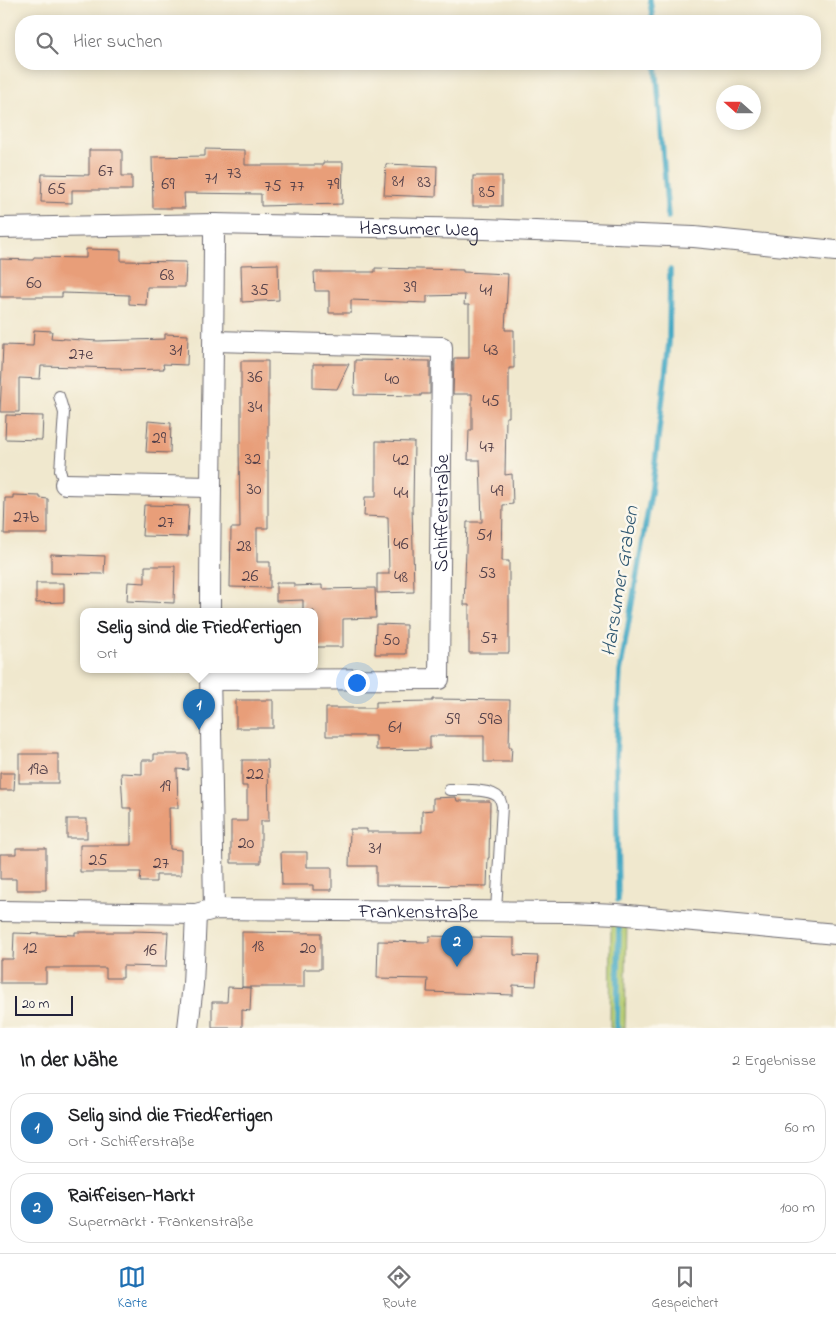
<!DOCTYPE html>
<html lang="de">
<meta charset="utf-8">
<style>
:root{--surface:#fff;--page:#f2f2f2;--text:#202124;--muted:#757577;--line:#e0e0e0;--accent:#1f6fb2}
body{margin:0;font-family:"Indie Flower",sans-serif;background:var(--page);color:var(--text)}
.compass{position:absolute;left:716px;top:85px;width:45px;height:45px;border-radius:50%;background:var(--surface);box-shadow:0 2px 12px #0003;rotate:291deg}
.scale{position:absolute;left:15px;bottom:12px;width:58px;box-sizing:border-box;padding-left:5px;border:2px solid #22223b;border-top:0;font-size:14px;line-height:18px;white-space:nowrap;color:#22223b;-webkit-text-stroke:4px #fbf7ec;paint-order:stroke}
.you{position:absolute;left:356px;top:682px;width:18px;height:18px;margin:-12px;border:4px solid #fff;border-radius:50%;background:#1a73e8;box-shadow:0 0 0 8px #1a73e833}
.badge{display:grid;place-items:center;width:32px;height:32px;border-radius:50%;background:var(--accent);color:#fff;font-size:16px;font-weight:700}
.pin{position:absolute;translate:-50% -41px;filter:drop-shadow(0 1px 2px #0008)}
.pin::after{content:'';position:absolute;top:26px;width:18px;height:15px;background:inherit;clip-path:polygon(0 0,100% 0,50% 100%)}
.popup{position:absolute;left:80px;top:608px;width:238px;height:65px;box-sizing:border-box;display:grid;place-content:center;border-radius:10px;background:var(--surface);filter:drop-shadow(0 1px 4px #0005);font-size:16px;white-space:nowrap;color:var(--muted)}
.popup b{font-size:19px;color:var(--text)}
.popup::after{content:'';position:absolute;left:50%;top:100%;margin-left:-10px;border:10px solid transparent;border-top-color:var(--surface)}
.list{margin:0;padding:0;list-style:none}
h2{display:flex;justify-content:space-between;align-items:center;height:65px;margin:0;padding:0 20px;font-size:21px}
h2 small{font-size:16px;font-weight:400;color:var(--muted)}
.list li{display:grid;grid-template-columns:32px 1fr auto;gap:15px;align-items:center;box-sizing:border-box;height:70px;margin:0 10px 10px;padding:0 10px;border:1px solid var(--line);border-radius:20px}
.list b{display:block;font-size:19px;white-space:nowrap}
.list p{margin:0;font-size:16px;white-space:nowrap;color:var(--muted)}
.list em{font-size:16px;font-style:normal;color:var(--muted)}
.icon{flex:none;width:28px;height:28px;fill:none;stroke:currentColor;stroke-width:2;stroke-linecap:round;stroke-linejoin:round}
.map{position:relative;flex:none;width:836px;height:1028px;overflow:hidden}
.search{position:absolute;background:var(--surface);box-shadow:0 2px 12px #0003;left:15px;right:15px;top:15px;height:55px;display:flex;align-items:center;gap:12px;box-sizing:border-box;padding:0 18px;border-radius:20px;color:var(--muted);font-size:19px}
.sheet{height:225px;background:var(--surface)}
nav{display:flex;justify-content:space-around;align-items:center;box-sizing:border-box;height:70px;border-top:1px solid var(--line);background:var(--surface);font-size:14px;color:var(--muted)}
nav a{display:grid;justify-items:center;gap:2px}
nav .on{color:var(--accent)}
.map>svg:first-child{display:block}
.grass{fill:#b4cb6f;stroke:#6b7655}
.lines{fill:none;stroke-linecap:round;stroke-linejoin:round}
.stream{stroke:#44a9c4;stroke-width:5.5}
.building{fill:#e89e79}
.service-casing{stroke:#6a676e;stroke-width:12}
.minor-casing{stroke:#6a676e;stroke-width:22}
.service{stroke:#fff;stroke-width:10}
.minor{stroke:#fff;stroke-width:20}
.labels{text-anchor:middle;stroke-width:5;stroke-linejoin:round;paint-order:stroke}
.number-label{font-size:18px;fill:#54414a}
.street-label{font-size:20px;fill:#22223b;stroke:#fbf7ec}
.water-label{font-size:21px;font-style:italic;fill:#305872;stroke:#fbf7ec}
</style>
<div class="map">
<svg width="836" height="1028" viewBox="0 0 836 1028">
<rect width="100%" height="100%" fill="#fbf7ec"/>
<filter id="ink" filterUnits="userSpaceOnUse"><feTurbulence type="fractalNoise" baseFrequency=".02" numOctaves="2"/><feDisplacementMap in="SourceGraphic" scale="10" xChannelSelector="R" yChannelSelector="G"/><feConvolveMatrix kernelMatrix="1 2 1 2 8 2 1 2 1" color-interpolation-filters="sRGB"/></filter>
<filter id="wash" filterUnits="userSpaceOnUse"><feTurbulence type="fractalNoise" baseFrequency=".0096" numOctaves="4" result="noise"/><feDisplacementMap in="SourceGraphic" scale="20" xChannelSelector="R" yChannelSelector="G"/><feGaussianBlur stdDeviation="1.12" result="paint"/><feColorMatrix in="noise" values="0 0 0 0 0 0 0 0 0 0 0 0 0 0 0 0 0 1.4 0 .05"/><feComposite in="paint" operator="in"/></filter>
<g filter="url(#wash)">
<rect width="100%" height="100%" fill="#f0e8ce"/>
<polygon class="grass" points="611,920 627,921 625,1028 610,1028"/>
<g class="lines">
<g class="stream">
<polyline points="650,0 653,21"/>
<polyline points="656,64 668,217"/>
<polyline points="618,900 616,756 620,672 651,493 657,447 669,343 670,270"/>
<polyline points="617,1028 619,926"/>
</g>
</g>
<g id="blocks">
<g class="building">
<polygon points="205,149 245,150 245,165 323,165 323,162 343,162 342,204 261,206 261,194 184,193 185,208 153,208 152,157 205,156"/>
<polygon points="89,150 122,150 122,176 132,176 132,190 72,190 72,203 41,202 42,174 89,175"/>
<polygon points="386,164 437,166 436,197 384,195"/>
<rect x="473" y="176" width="29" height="30"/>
<polygon points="86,249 121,250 121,261 186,262 185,287 147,287 146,305 129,304 129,295 62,293 62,297 0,297 0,259 33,260 34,257 86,258"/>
<polygon points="278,264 279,300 242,302 241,265"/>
<polygon points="375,268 463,270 463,272 508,274 505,330 514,330 514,368 509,368 509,417 506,417 505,475 512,474 513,504 503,505 502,561 509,561 509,653 469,653 469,605 464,605 467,522 482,522 480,460 468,460 469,430 472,430 472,394 453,394 454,358 469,358 469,305 464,305 465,295 427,296 427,303 351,300 351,313 329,313 329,291 315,291 314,272 375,272"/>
<polygon points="34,330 52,331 51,338 98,341 165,339 165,334 188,335 187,365 163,364 164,369 121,370 121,368 41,366 40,379 19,378 19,412 0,412 3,345 33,346"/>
<polygon points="355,360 430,361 430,394 421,394 421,396 354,395"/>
<polygon points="241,361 268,361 268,528 257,528 257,562 270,562 270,588 230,587 231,528 240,528 239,443 241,443"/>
<polygon points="313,364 349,364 337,389 313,388"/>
<polygon points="6,415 43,416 42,440 5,439"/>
<polygon points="148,421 171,423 170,453 146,452"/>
<polygon points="376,441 414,442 413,506 412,506 414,592 377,593 377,574 389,574 388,517 364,516 365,497 376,497"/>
<polygon points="13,495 40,496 40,498 48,499 48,534 4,534 5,498 13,498"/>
<polygon points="144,505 189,506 187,537 142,536"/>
<polygon points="51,554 105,556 104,574 51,573"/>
<polygon points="145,566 175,566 174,603 127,601 128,582 145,583"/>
<polygon points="36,583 64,583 64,602 36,603"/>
<polygon points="276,583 294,583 294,586 322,585 322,589 375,588 376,618 343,619 343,647 316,647 317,617 314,617 314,611 303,611 303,600 276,601"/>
<polygon points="376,624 406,625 406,654 375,654"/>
<polygon points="433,699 510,700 509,747 512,747 511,762 484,762 484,736 430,736 430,749 376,750 376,736 326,736 326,708 376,708 376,702 433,701"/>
<rect x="236" y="700" width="37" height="28"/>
<rect x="19" y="754" width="39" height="29"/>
<polygon points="154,754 188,754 188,770 177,769 178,808 169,808 170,849 181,850 181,875 156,875 156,882 140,882 141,872 80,872 80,845 131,845 131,808 123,808 121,773 142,774 142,760 154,760"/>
<polygon points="242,760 268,760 269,821 261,821 261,863 231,863 231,821 247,821 247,786 242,786"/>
<polygon points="0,773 15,773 14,790 0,790"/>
<polygon points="456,797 457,801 490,801 489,858 488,858 487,886 376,885 376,866 349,866 350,829 367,829 367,832 422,832 422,811 433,810 433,798"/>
<rect x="67" y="819" width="20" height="19"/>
<polygon points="16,848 46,848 46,890 16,890 16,879 0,879 0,854 16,854"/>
<polygon points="281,852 307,852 307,867 332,867 332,890 313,890 313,885 282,885"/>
<polygon points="133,931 168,932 166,967 123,966 123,978 106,978 106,968 46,968 46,983 0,983 0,959 13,959 14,933 75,935 75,932 133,932"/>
<polygon points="242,932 321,933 321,969 304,969 304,987 242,987"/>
<polygon points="429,936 514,938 514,955 538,956 536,986 513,985 513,995 427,992 428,979 377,978 378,941 429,942"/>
<polygon points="228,987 251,988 250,1011 242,1010 242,1028 212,1028 212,1002 227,1002"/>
</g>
</g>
</g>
<g filter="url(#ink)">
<use href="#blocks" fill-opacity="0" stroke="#6a676e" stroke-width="1"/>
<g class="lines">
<g class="service-casing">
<g id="service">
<polyline points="59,396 64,413 60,471 65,484"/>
<path d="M449,790C461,790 492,788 499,798C501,800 501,803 502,806L496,911"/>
</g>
</g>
<g class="minor-casing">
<g id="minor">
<path id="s1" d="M0,228L214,224L484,229L694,237L836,251"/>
<polyline points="65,484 210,487"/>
<path d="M210,611C210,482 214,353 214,224"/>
<polyline points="210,669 214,909"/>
<path id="s2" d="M210,680L439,679L442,347L214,341"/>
<path id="s3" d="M0,911L196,914L214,909L569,912L617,914L836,934"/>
<polyline points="188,1028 193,985 196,914"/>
</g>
</g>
<use href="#service" class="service"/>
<use href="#minor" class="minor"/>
</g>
</g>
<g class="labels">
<g class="number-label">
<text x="106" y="176">67</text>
<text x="234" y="178">73</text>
<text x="211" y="183">71</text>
<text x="398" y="186">81</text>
<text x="424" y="187">83</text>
<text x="168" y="189">69</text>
<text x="333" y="189">79</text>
<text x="273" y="191">75</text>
<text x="297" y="191">77</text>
<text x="57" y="194">65</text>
<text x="487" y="197">85</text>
<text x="167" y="280">68</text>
<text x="34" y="288">60</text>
<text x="410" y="292">39</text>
<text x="260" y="295">35</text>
<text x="486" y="295">41</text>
<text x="176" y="355">31</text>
<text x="491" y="355">43</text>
<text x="81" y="359">27e</text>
<text x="255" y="382">36</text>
<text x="392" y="384">40</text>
<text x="491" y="406">45</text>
<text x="255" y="412">34</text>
<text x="159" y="443">29</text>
<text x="487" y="452">47</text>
<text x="253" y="464">32</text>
<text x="401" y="465">42</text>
<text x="254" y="494">30</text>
<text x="497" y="496">49</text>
<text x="401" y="498">44</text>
<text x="26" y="522">27b</text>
<text x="166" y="527">27</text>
<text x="484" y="540">51</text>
<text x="401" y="549">46</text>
<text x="244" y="551">28</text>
<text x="487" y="578">53</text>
<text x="250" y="581">26</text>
<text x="401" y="582">48</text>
<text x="489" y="643">57</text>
<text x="391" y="645">50</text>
<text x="452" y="724">59</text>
<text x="490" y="724">59a</text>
<text x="395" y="732">61</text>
<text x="38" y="774">19a</text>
<text x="255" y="779">22</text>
<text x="165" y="791">19</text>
<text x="246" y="848">20</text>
<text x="375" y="853">31</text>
<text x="98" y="865">25</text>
<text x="161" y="868">27</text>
<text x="258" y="951">18</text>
<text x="30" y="953">12</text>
<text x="308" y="953">20</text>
<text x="150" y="955">16</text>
</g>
<g class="street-label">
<text dy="7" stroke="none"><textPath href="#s1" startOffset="419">Harsumer Weg</textPath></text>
<text dy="7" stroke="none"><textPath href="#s2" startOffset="395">Schifferstraße</textPath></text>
<text dy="7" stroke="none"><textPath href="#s3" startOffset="419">Frankenstraße</textPath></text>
</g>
<g class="water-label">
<text transform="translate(619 581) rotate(-81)" y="7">Harsumer Graben</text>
</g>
</g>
</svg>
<svg class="compass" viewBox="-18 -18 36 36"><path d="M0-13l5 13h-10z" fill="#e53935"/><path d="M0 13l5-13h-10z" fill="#757577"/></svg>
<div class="scale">20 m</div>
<div class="you"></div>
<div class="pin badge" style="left:199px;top:730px">1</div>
<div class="popup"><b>Selig sind die Friedfertigen</b>Ort</div>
<div class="pin badge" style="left:457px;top:967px">2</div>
<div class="search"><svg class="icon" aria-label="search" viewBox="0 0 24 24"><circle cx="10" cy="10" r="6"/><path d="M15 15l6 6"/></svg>Hier suchen</div>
</div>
<section class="sheet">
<h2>In der Nähe<small>2 Ergebnisse</small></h2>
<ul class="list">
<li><span class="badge">1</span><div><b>Selig sind die Friedfertigen</b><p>Ort · Schifferstraße</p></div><em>60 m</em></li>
<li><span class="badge">2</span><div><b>Raiffeisen-Markt</b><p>Supermarkt · Frankenstraße</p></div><em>100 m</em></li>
</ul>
</section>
<nav>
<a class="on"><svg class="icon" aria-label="map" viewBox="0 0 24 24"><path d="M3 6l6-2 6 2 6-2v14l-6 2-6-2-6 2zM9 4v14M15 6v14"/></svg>Karte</a>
<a><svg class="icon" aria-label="directions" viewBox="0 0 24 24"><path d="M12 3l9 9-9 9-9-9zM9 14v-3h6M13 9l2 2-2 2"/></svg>Route</a>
<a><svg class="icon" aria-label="saved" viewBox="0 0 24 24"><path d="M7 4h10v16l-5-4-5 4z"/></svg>Gespeichert</a>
</nav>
